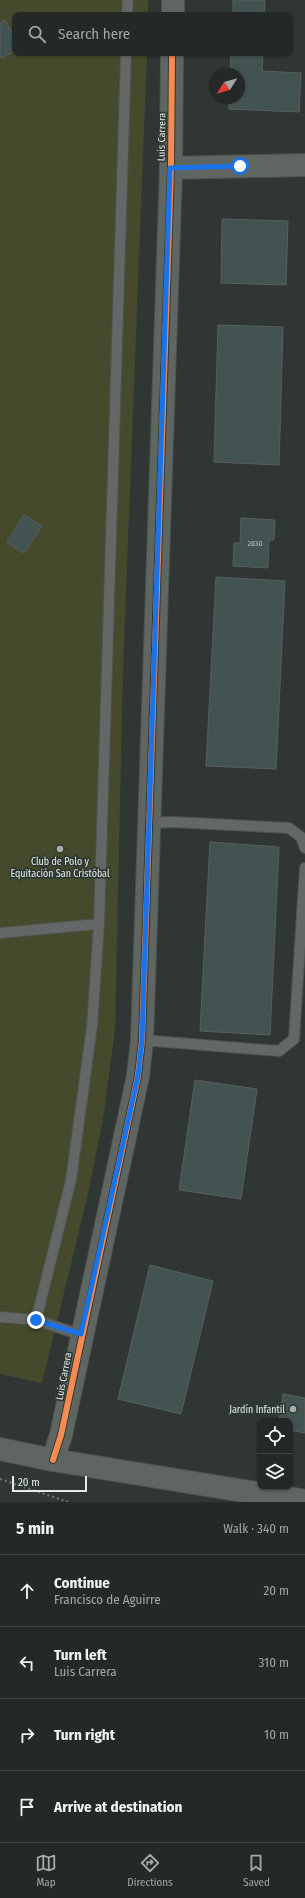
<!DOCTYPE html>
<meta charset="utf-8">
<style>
:root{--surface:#242826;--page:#303432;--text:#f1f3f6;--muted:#a3a6a7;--line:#414443;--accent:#a6aca9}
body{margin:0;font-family:"Fira Sans Condensed",sans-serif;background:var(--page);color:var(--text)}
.controls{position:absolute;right:12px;bottom:12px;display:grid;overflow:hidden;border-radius:8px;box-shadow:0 1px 3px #0004}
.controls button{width:36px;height:36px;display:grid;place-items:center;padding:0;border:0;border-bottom:1px solid var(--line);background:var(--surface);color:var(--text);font:20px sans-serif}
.compass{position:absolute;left:209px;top:68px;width:36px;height:36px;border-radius:50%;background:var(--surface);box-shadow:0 1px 3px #0004;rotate:233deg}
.scale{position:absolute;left:12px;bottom:10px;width:75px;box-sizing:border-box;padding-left:4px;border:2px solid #e5ebe8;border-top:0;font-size:11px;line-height:14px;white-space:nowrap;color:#e5ebe8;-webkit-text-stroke:3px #2e3833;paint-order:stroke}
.stop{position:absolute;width:12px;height:12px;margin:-9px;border:3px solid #1a73e8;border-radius:50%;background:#fff}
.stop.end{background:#1a73e8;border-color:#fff;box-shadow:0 1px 4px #0008}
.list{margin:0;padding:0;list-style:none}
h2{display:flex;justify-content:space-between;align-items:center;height:52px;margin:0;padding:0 16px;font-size:17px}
h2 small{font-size:13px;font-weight:400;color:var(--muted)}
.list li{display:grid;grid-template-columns:26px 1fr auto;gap:12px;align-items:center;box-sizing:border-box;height:72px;padding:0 16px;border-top:1px solid var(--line)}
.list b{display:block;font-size:15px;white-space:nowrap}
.list p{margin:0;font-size:13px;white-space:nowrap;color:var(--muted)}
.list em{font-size:13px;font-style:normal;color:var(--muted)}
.icon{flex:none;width:22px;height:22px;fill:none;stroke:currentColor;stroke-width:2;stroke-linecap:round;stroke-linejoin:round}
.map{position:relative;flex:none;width:305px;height:1502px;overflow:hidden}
.search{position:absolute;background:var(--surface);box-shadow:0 1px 3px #0004;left:12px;right:12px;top:12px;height:44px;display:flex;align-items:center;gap:10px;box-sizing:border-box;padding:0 14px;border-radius:8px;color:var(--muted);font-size:15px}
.sheet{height:340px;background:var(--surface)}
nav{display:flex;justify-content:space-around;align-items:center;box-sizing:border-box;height:56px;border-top:1px solid var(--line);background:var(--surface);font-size:11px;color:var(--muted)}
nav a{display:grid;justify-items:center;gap:2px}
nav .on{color:var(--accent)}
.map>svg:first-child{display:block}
.green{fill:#464a2c}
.building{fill:#435351;stroke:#5a5f5d}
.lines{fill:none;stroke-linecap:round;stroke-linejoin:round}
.lane-casing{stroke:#4e5351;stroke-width:12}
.secondary-casing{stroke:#4e5351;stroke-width:24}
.path{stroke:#6b6f6d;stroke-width:2.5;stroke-dasharray:2 3;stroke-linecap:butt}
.lane{stroke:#636765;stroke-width:10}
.secondary{stroke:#5f6561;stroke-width:22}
.cycleway-casing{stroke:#2e3833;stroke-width:8}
.cycleway{stroke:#f68b52;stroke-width:6}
.route{stroke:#1a73e8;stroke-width:5}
.poi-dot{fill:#a6aca9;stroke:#2e3833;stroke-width:1.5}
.labels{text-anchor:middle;stroke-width:3.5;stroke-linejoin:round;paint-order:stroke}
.number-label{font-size:8px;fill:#bcc5c2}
.street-label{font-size:10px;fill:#e5ebe8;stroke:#2e3833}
.poi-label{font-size:10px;fill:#e5ebe8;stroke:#2e3833}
</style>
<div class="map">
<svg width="305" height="1502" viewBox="0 0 305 1502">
<rect width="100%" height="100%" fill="#303633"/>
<polygon class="green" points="0,0 148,0 148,15 15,15 15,53 147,53 123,669 115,1029 104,1113 89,1190 42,1383 0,1374"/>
<g class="building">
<polygon points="233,0 265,0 264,15 233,15"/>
<polygon points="5,20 15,38 15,51 2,58 0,55 0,23"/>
<polygon points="231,53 263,53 262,71 301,73 299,112 229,109 229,98 239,98 239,74 230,74"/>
<polygon points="222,219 288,221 286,285 221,283"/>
<polygon points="218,325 283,327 279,465 214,462"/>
<polygon points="24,515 42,526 24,553 7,542"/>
<polygon points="241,518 275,520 274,540 269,540 268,568 233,566 234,543 240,543"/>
<polygon points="216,577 285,581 276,769 206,766"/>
<polygon points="210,842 279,847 270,1035 200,1031"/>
<polygon points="195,1080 257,1089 241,1199 179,1190"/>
<polygon points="150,1265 213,1281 181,1414 118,1399"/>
<polygon points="283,1394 305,1398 305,1433 290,1430 290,1421 279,1421"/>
</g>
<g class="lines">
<g class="lane-casing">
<g id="lane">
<polyline points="127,15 128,0"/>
<polyline points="149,823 172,822 289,828 301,837 305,848"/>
<polyline points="0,933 99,924"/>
<polyline points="142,1040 279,1051 294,1039 305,868"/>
<polyline points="0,1317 36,1320 81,1335"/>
<polyline points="36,1320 71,1180 92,1026 99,924 126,53"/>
</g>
</g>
<g class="secondary-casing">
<g id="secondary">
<polyline points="173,15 173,0"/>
<polyline points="171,168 305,165"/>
<polyline points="0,1449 53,1460 305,1501"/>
<polyline points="53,1460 61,1435 138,1076 142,1040 171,168 172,53"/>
</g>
</g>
<polyline class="path" points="0,1479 68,1502"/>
<use href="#lane" class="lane"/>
<use href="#secondary" class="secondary"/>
<g class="cycleway-casing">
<polyline id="cycleway" points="53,1460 61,1435 138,1076 142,1040 171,168 172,53"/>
</g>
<use href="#cycleway" class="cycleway"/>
</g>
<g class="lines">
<polyline class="route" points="36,1320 81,1334 138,1076 142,1040 170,168 240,166"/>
</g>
<g class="poi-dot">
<circle cx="60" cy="849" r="4"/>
<circle cx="293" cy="1409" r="4"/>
</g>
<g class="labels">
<g class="number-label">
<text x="255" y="546">2630</text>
</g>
<g class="street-label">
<text transform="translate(161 137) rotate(-89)" y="4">Luis Carrera</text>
<text transform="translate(63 1376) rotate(-79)" y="4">Luis Carrera</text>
</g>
<g class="poi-label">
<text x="60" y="865">Club de Polo y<tspan x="60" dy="12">Equitación San Cristóbal</tspan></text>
<text x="285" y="1413" text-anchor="end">Jardín Infantil</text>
</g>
</g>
</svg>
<div class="controls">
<button><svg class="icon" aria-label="locate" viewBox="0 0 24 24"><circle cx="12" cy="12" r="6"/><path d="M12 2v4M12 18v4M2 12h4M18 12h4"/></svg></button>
<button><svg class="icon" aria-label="layers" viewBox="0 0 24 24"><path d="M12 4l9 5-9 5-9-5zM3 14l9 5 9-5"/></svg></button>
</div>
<svg class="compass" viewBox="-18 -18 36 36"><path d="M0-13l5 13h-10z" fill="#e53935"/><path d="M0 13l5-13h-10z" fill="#a3a6a7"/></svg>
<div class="scale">20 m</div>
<div class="stop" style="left:240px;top:166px"></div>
<div class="stop end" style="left:36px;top:1320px"></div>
<div class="search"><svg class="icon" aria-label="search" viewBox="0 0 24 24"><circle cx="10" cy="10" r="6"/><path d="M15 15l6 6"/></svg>Search here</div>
</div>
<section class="sheet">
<h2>5 min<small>Walk · 340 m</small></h2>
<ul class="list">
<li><svg class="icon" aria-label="ahead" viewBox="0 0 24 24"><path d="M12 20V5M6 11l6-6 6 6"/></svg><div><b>Continue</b><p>Francisco de Aguirre</p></div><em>20 m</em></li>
<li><svg class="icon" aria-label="left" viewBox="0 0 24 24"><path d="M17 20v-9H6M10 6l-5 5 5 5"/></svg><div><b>Turn left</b><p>Luis Carrera</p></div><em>310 m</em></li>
<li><svg class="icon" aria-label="right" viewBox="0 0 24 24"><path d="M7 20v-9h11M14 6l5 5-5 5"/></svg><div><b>Turn right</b></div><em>10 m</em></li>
<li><svg class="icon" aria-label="arrive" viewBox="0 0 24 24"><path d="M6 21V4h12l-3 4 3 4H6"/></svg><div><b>Arrive at destination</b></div></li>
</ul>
</section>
<nav>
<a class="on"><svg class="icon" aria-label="map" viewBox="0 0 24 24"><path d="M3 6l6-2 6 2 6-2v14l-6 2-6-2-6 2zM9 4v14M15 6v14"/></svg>Map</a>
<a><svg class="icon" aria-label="directions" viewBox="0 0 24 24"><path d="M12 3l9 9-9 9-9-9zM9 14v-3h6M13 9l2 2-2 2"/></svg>Directions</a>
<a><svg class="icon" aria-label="saved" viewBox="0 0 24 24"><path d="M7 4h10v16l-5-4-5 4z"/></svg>Saved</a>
</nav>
